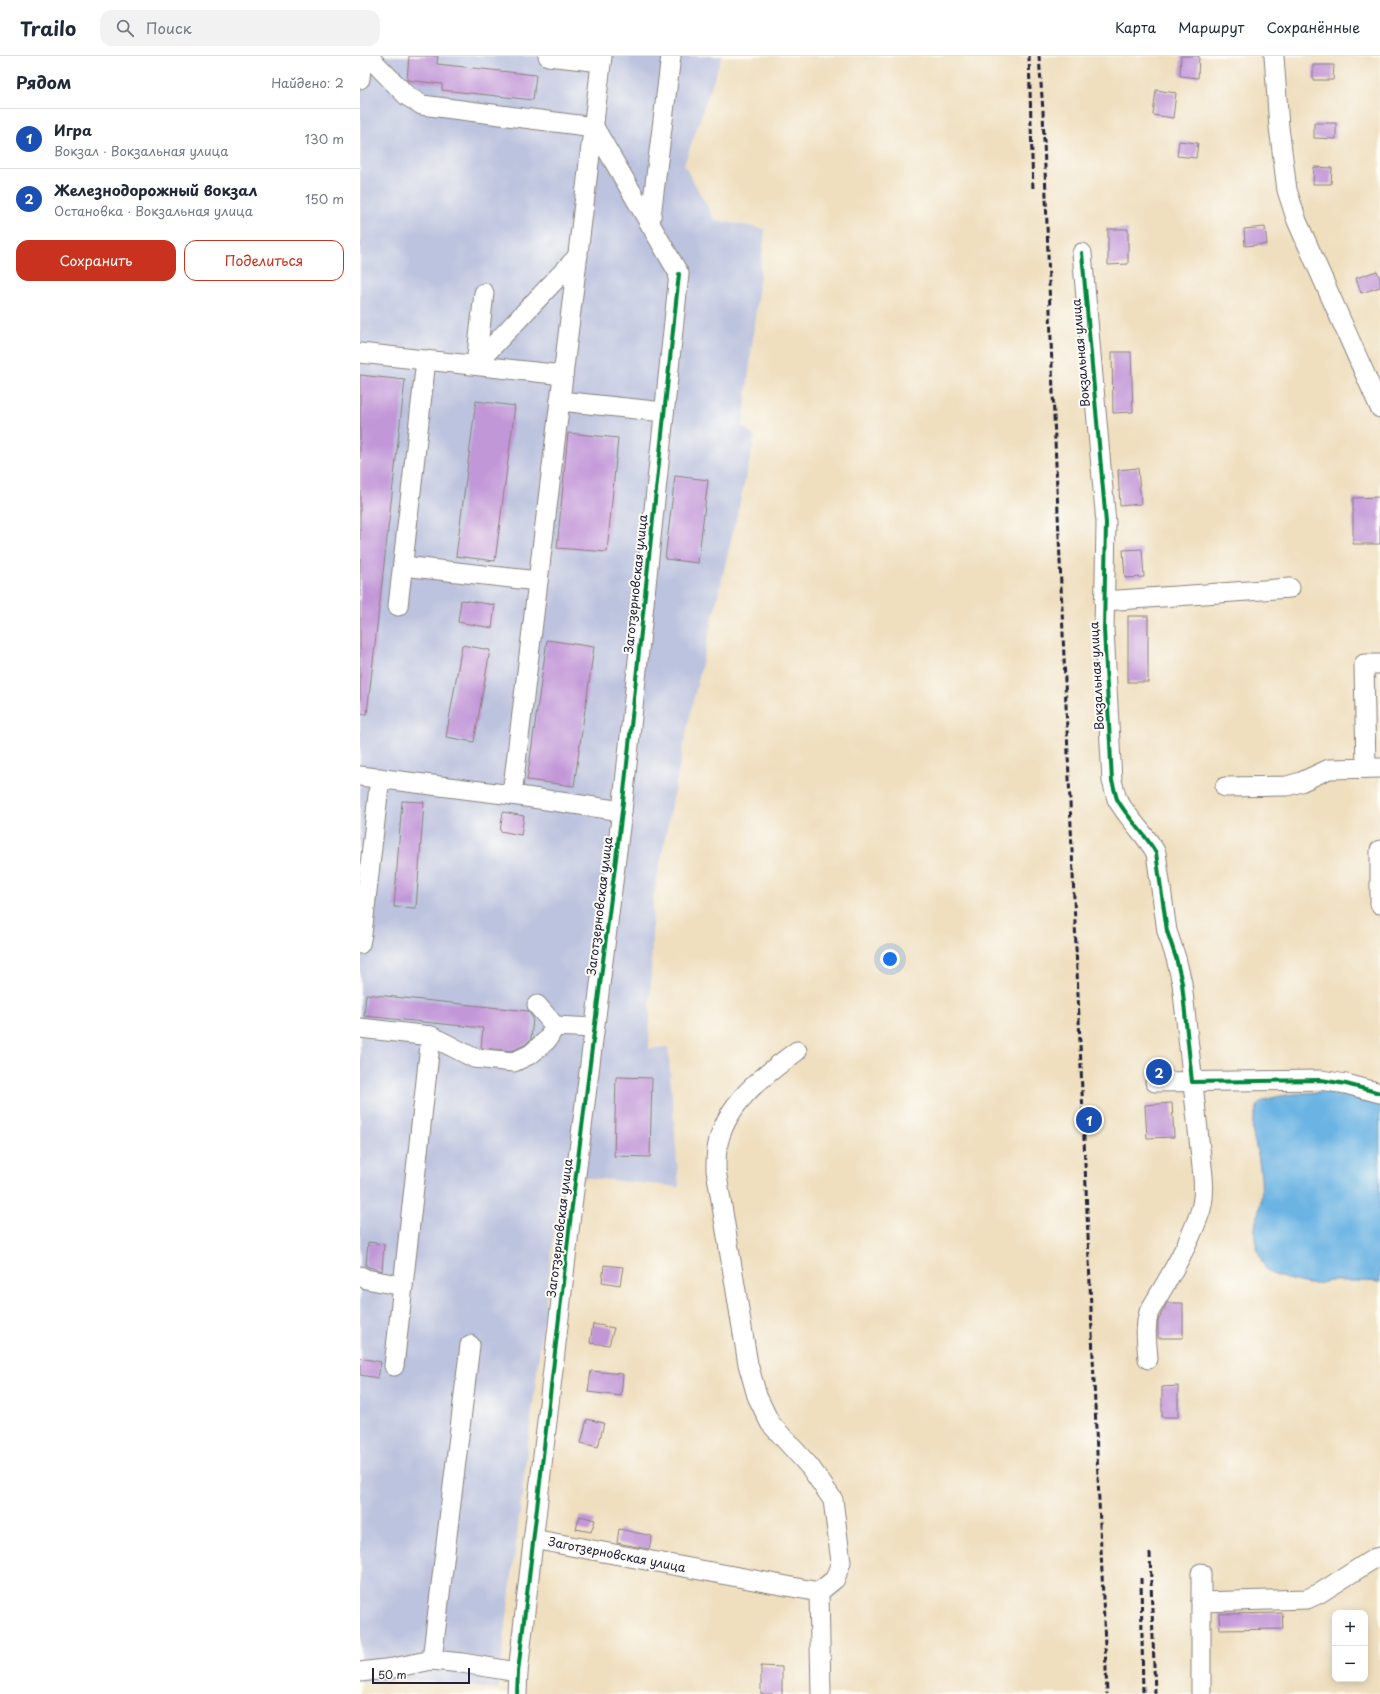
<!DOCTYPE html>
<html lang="ru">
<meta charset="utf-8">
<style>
:root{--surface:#fff;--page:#f2f2f3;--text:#1f2937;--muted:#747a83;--line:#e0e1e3;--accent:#c8321e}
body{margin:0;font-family:"Playpen Sans",sans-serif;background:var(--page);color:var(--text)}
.controls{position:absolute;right:12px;bottom:12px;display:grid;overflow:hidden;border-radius:8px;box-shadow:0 2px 10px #0003}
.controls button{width:36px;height:36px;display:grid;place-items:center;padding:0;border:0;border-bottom:1px solid var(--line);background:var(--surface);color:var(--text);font:20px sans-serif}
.scale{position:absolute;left:12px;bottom:10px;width:98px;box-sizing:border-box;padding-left:4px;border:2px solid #22223b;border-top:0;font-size:11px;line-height:14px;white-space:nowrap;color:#22223b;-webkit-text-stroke:3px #fdfcf7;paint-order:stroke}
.you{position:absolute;left:530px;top:903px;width:14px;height:14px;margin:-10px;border:3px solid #fff;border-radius:50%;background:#1a73e8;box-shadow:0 0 0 6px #1a73e833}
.badge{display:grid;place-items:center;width:26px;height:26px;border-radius:50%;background:var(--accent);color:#fff;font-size:13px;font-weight:700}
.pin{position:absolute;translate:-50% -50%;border:2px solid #fff;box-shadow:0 1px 4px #0006}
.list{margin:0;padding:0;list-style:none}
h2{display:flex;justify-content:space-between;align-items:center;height:52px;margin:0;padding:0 16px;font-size:17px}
h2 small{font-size:13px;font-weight:400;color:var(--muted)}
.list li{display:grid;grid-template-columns:26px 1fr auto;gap:12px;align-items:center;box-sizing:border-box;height:60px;padding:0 16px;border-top:1px solid var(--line)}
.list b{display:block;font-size:15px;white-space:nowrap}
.list p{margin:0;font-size:13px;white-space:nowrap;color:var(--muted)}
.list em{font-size:13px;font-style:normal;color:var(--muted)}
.actions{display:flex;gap:8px;padding:12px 16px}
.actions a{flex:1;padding:9px 0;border:1px solid var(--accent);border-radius:12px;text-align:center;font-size:14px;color:var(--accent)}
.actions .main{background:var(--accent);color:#fff}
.icon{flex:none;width:22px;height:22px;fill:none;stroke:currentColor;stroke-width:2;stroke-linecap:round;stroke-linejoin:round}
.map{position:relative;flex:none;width:1020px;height:1638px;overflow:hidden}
header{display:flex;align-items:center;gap:24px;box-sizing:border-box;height:56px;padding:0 20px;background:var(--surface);border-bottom:1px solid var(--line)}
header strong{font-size:19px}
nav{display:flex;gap:22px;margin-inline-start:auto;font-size:14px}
.search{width:280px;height:36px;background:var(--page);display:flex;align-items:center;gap:10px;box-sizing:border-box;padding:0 14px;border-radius:12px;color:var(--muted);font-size:15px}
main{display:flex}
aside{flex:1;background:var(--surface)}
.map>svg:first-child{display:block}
.industrial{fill:#bcc3de}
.water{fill:#6bb3e3;stroke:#466a8f}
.building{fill:#c297d8}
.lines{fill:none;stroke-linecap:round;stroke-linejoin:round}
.minor-casing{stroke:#88807d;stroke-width:21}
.minor{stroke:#fff;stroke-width:19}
.rail{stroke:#22223b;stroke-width:3;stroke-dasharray:6 3;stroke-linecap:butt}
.cycleway-casing{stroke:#fdfcf7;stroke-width:6}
.cycleway{stroke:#00873e;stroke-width:4}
.labels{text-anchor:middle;stroke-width:4;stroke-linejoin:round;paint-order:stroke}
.street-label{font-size:12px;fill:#22223b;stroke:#fdfcf7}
</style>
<header>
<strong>Trailo</strong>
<div class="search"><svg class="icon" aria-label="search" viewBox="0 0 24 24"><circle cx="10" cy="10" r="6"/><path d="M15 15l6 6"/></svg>Поиск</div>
<nav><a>Карта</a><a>Маршрут</a><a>Сохранённые</a></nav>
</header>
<main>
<aside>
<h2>Рядом<small>Найдено: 2</small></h2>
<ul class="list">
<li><span class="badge" style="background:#1a4fb4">1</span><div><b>Игра</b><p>Вокзал · Вокзальная улица</p></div><em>130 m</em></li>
<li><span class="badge" style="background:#1a4fb4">2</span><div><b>Железнодорожный вокзал</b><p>Остановка · Вокзальная улица</p></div><em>150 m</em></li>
</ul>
<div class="actions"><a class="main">Сохранить</a><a>Поделиться</a></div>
</aside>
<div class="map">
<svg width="1020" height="1638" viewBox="0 0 1020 1638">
<rect width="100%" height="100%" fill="#fdfcf7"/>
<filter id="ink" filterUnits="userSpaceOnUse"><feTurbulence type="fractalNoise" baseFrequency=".025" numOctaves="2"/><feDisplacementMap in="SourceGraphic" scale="8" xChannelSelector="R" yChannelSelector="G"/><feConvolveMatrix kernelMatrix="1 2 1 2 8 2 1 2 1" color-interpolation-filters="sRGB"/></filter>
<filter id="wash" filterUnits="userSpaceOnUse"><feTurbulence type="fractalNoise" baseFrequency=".012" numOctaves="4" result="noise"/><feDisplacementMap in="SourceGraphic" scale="16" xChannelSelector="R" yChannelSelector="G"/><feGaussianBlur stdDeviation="0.9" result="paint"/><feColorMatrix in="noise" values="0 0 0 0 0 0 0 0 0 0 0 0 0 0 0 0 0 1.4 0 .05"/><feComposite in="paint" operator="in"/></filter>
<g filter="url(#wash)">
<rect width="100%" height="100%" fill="#efdfbf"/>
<polygon class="industrial" points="0,0 362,0 324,109 355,164 405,173 383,369 395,382 329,663 293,843 289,993 308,991 319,1131 201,1119 138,1634 51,1623 0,1626"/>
<path class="water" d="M963,1036L1004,1040L1020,1046V1226C1004,1225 987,1225 971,1225C964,1226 957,1229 950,1228C944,1228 914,1220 910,1217C902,1210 897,1193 895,1183C893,1170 899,1157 901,1144C902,1133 901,1116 899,1105C897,1088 888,1075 895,1058C896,1054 897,1049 900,1047C910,1039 949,1036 963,1036Z"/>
<g id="blocks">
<g class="building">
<polygon points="49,0 78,0 77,8 176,19 173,44 82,34 82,28 47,24"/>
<polygon points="821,0 839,0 838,22 820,20"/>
<polygon points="953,9 974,9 973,24 953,24"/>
<polygon points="796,34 816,37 813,62 793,59"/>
<polygon points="954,67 976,67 976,83 954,82"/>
<polygon points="819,85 838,87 836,102 817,100"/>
<polygon points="954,111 972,112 971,128 953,128"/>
<polygon points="905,171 907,188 885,190 884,173"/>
<polygon points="748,173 768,173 768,208 748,209"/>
<polygon points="1017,215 1020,223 1020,231 1001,237 996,222"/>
<polygon points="752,296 771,296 773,356 753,357"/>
<polygon points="0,319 45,324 7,658 0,657"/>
<polygon points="116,345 155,350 135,505 96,500"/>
<polygon points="208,377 258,382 247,496 197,492"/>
<polygon points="778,412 781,448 760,450 758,414"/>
<polygon points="315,420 348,424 338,507 305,503"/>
<polygon points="1020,441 1020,488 993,488 993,442"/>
<polygon points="782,493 784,521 765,522 763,494"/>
<polygon points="101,544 135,549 132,572 98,566"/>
<rect x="768" y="560" width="20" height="66"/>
<polygon points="187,584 234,591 214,730 167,724"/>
<polygon points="102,589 130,594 114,686 86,681"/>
<polygon points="42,745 64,746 56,852 34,851"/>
<polygon points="143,756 164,760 161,779 140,775"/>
<polygon points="6,938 168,955 173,962 171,983 165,989 152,995 121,992 123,972 4,960"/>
<polygon points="256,1021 292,1022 290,1101 254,1100"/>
<polygon points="812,1047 814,1081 787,1082 785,1049"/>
<polygon points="8,1186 24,1188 22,1215 6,1210"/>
<polygon points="244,1209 263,1211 260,1229 242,1226"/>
<polygon points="807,1247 823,1247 823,1282 798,1282 798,1264"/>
<polygon points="233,1268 254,1272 249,1289 230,1287"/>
<polygon points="0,1302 21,1306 18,1322 0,1319"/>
<polygon points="231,1315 263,1318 261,1340 228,1336"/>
<polygon points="818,1330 818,1361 802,1361 802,1331"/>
<polygon points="227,1363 244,1367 238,1391 221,1387"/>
<polygon points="220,1460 235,1464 231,1476 216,1473"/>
<polygon points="259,1473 292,1480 289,1493 257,1487"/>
<polygon points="922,1557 923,1573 860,1574 859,1558"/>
<polygon points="401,1610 422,1611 422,1638 401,1638"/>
</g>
</g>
</g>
<g filter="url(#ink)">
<use href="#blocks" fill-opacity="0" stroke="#88807d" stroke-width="1"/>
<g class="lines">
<g class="minor-casing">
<g id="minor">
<polyline points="8,0 47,40 62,49 234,71"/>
<polyline points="188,0 241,6"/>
<polyline points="242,0 152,739 262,755"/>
<polyline points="914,0 919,71 927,134 937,165 1020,352"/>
<polyline points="0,23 2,0"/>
<polyline points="290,168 311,0"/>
<path d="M722,197L746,467L744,574L752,725C754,731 755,737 757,743C768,763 785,777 796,797L807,875L816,902L822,927L843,1120C844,1132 844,1147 839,1159C827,1193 807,1225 789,1256C784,1272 787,1286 788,1303"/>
<polyline points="0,297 203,319"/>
<polyline points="116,308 218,200"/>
<polyline points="116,308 124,237"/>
<polyline points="200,345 304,356"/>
<polyline points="43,510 178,525"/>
<polyline points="744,545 930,532"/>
<polyline points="38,550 66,304"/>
<polyline points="1006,712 1004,608 1020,608"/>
<polyline points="0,720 152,739"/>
<polyline points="865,731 927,730 941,726 969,713 1020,712"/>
<polyline points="1020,794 1020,848"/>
<polyline points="0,888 2,878 20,722"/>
<polyline points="177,949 195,970"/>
<polyline points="0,972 71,980 34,1310"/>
<polyline points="71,980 114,1002 154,1006 171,998 187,984 195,970 234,972"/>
<path d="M437,995C403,1020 364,1048 357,1093C356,1100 356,1107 356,1114L388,1308L397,1340L410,1367L450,1411L473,1444L481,1506L475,1523L459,1536"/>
<polyline points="795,1026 961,1024 986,1028 1020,1037"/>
<polyline points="0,1220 6,1223 43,1230"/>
<polyline points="173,1483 459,1536"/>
<polyline points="841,1517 841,1638"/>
<polyline points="459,1536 461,1638"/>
<polyline points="841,1546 947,1543 960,1537 1015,1502 1020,1501"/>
<polyline points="72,1604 110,1289"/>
<polyline points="0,1616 33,1612 72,1604 102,1607 158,1616"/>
<polyline points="157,1638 158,1616 211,1158 262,755 319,218 234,71"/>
</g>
</g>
<use href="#minor" class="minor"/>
<g class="rail">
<polyline points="669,0 673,135"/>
<polyline points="679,0 683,55 692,312 747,1638"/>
<polyline points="790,1497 795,1638"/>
<polyline points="781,1522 783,1638"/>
</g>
<g class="cycleway-casing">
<g id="cycleway">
<path d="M722,197L746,467L744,574L752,725C754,731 755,737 757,743C768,763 785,777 796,797L807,875L816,902L822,927L832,1026L961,1024L986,1028L1020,1037"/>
<polyline points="157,1638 158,1616 211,1158 262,755 319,218"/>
</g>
</g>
<use href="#cycleway" class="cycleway"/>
</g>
</g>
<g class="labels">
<g class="street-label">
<text transform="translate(721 297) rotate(-95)" y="4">Вокзальная улица</text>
<text transform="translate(276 528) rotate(-84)" y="4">Заготзерновская улица</text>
<text transform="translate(737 620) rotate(-93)" y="4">Вокзальная улица</text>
<text transform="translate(240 850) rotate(-83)" y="4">Заготзерновская улица</text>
<text transform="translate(200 1172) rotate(-83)" y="4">Заготзерновская улица</text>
<text transform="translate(257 1499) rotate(11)" y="4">Заготзерновская улица</text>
</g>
</g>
</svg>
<div class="controls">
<button>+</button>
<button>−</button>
</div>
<div class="scale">50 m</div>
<div class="you"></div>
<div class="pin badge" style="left:729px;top:1064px;background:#1a4fb4">1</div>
<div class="pin badge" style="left:799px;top:1016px;background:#1a4fb4">2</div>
</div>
</main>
